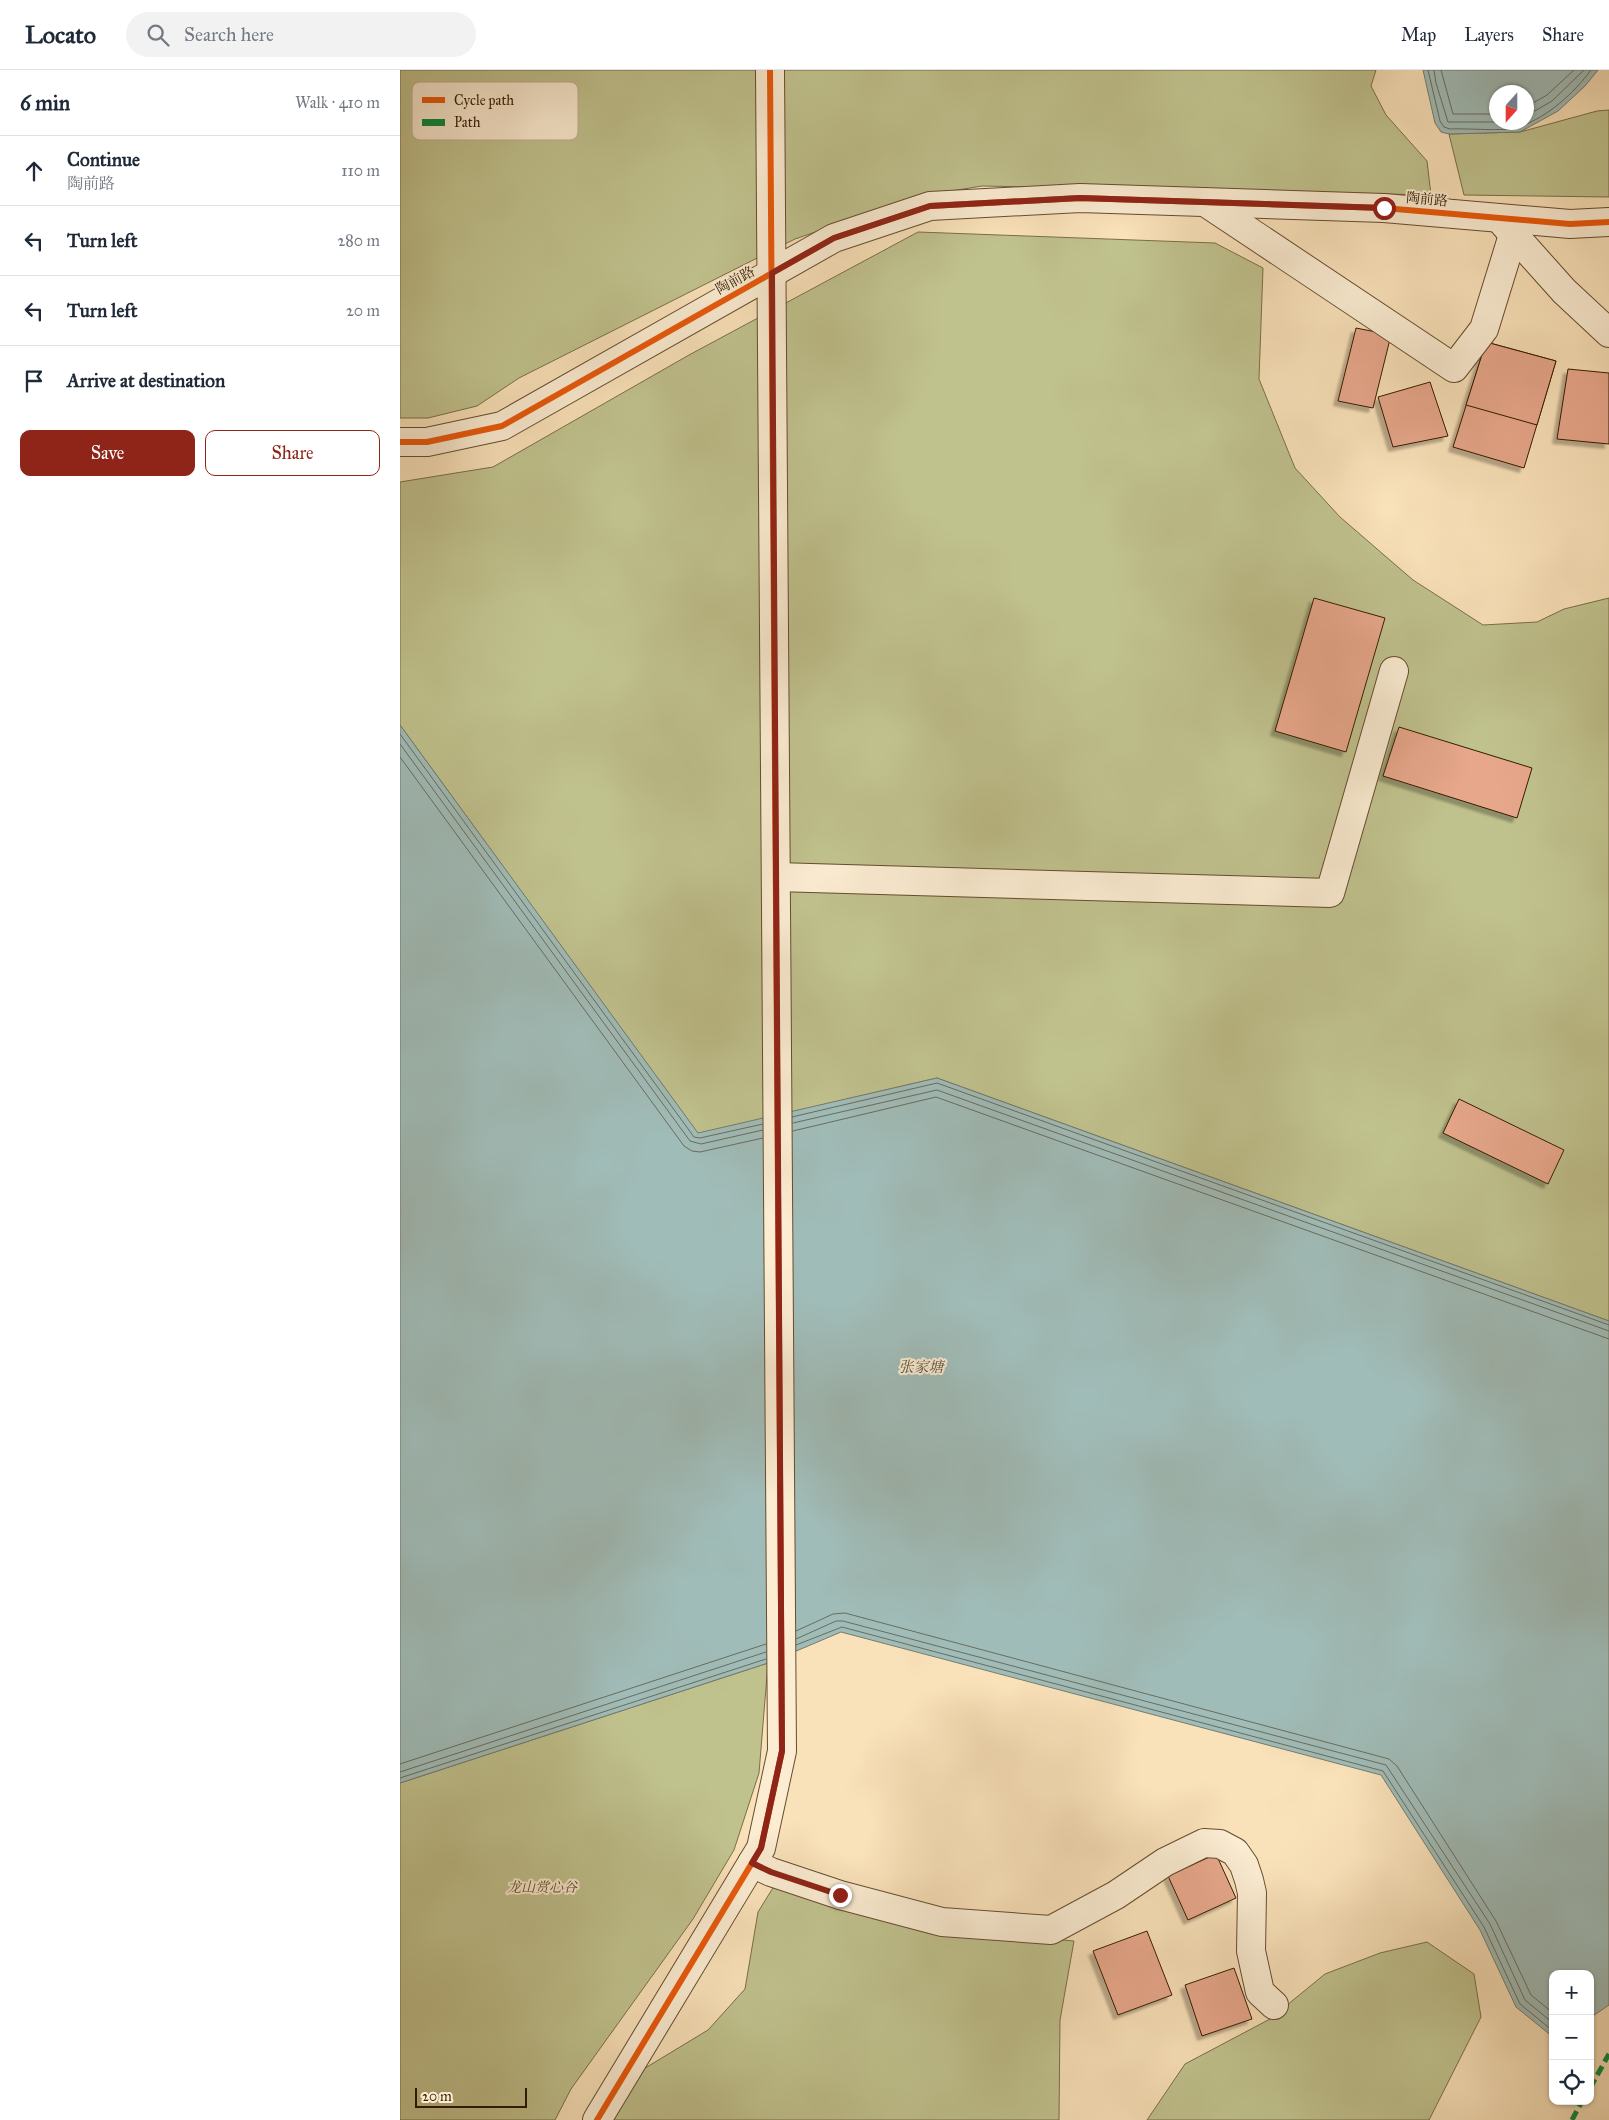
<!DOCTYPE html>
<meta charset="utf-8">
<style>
:root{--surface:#fff;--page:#f2f2f3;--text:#1f2937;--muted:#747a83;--line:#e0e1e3;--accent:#8f2418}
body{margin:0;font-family:"IM FELL Great Primer","Noto Serif SC",serif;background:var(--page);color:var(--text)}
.controls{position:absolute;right:15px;bottom:15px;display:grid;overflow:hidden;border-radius:10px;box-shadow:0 1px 4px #0004}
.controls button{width:45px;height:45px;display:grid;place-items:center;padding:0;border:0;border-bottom:1px solid var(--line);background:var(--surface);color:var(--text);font:25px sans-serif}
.compass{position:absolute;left:1089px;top:15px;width:45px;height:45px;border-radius:50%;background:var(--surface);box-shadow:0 1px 4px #0004;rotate:201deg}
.scale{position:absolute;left:15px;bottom:12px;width:112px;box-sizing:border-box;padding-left:5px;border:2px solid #351b00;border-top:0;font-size:14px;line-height:18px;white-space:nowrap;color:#351b00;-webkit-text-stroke:4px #fbecd2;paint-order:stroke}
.stop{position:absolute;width:15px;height:15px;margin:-11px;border:4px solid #8f2418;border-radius:50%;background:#fff}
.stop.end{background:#8f2418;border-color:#fff;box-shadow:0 1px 5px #0008}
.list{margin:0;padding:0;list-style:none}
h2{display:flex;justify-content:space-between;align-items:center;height:65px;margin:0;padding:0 20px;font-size:21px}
h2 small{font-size:16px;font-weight:400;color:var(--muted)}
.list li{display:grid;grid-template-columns:32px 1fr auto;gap:15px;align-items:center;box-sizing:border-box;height:70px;padding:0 20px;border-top:1px solid var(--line)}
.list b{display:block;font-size:19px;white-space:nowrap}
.list p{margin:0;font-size:16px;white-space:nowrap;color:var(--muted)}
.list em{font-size:16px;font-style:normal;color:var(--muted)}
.actions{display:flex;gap:10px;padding:15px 20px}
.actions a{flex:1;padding:11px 0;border:1px solid var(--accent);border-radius:10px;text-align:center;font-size:18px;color:var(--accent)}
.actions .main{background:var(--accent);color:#fff}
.icon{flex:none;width:28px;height:28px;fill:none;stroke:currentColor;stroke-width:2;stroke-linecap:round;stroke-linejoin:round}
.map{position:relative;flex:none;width:1209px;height:2050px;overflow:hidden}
header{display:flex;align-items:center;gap:30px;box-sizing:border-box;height:70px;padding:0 25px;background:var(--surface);border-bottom:1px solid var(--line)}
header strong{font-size:24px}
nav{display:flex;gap:28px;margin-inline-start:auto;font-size:18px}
.search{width:350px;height:45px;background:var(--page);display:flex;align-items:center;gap:12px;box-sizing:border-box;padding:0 18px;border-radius:28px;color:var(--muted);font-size:19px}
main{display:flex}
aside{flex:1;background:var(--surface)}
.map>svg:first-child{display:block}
.green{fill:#c0c28e;stroke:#7a6e47}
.water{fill:#a0bcb8;stroke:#757c6e;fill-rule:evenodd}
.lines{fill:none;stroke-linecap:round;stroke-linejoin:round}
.shore{stroke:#6a6c5c;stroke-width:1}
.building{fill:#e7a78b;stroke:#351b00;filter:url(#shadow)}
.minor-casing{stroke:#664c2e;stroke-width:30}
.minor{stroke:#fbecd2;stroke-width:28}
.quiet{stroke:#00873e;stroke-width:5;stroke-dasharray:10 5;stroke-linecap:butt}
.cycleway-casing{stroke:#fbecd2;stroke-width:9}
.cycleway{stroke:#e8590c;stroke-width:6}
.route{stroke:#8f2418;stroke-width:6}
.labels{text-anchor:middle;stroke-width:4;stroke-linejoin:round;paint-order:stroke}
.street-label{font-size:14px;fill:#351b00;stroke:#fbecd2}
.park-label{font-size:14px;font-style:italic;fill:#5f4d2b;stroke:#fbecd2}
.water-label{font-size:15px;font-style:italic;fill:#5a5340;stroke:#fbecd2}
.key{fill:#fbecd2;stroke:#c0ad93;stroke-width:1}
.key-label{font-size:14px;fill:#351b00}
</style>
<header>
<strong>Locato</strong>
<div class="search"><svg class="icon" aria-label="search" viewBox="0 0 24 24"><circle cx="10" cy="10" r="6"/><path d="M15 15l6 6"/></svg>Search here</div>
<nav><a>Map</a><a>Layers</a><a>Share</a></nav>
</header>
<main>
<aside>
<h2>6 min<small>Walk · 410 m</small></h2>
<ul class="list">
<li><svg class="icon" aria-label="ahead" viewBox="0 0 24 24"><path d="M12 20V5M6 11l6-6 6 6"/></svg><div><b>Continue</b><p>陶前路</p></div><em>110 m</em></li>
<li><svg class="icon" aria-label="left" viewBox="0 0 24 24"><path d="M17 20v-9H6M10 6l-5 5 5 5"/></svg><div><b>Turn left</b></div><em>280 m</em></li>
<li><svg class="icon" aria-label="left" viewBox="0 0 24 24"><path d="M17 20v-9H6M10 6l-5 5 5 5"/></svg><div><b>Turn left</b></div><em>20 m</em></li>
<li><svg class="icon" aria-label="arrive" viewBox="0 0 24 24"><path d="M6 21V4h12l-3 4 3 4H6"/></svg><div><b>Arrive at destination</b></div></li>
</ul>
<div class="actions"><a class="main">Save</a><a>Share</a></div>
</aside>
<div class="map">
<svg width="1209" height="2050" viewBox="0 0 1209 2050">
<defs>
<filter id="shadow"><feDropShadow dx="-4.5" dy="4.5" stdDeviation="1" flood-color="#0004"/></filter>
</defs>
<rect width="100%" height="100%" fill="#f9e1b9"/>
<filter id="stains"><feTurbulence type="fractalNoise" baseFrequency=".004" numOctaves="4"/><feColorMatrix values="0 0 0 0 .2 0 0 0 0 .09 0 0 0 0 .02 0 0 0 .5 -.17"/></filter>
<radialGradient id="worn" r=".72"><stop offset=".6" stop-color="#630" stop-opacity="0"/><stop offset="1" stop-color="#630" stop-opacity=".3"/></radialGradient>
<g class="green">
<polygon points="0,0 976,0 971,16 986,45 1027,91 1031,125 582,116 520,126 395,169 119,308 77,336 28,348 0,348"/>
<polygon points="1209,40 1209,127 1064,125 1049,64 1120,62 1197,41"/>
<polygon points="518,162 815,173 863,198 859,309 895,398 940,447 1013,510 1083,555 1137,552 1164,539 1209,528 1209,1251 537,1008 298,1064 0,655 0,412 93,397 289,285"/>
<polygon points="368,1593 359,1703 334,1780 293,1849 171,2019 155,2050 0,2050 0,1713"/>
<polygon points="379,1808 544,1860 674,1871 660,1950 659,2050 209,2050 237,2003 308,1960 345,1919 358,1842"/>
<polygon points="1027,1872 1074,1904 1081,1947 1029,2050 747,2050 785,1994 870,1949 925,1904 980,1883"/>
</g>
<g class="water">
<path d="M1023,0H1198L1185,16L1158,41L1120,62L1049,64L1041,62L1035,53ZM1096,22H1126V52H1096Z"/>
<polygon points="0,655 298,1063 537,1008 1209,1251 1209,1935 1190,1948 1190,1904 1153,1904 1153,1967 1116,1937 1080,1860 981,1705 441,1562 368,1593 0,1713"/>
</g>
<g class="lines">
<g class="shore">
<path d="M1028,0L1040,51L1044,57L1050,59C1066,58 1106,62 1119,57C1148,47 1174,23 1191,0"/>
<polyline points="1034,0 1036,13 1048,52 1096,52"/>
<polyline points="1041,0 1053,44 1096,44"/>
<polyline points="1126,37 1147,25 1174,0"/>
<polyline points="1126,46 1152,31 1184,0"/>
<polyline points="0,664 294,1067 300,1068 363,1054"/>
<polyline points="0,674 290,1071 301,1074 363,1060"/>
<polyline points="0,687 284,1076 292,1081 300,1082 363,1068"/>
<polyline points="392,1047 537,1013 1209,1255"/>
<polyline points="393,1053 537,1020 1209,1261"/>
<polyline points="393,1061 536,1027 1209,1269"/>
<polyline points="396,1561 433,1544 445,1543 989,1689 997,1696 1096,1851 1131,1925 1153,1943"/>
<polyline points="396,1569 436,1551 443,1551 986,1695 1090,1854 1125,1930 1153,1953"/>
<polyline points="396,1575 442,1557 983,1701 1084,1857 1120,1934 1153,1961"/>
<polyline points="0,1694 366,1574"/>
<polyline points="0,1702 366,1582"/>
<polyline points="0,1708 366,1589"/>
</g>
</g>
<g class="building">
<polygon points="956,258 991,265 973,338 938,331"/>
<polygon points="1086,272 1156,291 1124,398 1053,377"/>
<polygon points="1086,272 1156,291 1137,355 1066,335"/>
<polygon points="1168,299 1209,303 1209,374 1157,369"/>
<polygon points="1030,312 1048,366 993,377 978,327"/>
<polygon points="914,528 985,548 946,682 875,661"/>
<polygon points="999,657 1132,698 1117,748 983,706"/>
<polygon points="1059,1029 1164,1080 1148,1114 1043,1063"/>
<polygon points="816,1784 836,1828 788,1850 768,1806"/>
<polygon points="747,1861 772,1925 718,1945 693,1881"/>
<polygon points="834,1898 852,1949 802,1966 785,1915"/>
</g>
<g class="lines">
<g class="minor-casing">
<g id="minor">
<polyline points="805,132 1054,298 1084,259 1113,165"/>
<polyline points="1104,154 1164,221 1209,263"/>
<polyline points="0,372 27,372 102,356 434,168 530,136 680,128 984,138 1170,154 1209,152"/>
<polyline points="376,807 930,823 994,601"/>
<polyline points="352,1793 371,1802 440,1825 542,1852 651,1860 716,1825 765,1792 804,1773 820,1774 835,1782 844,1795 849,1810 852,1823 851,1881 860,1922 874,1935"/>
<polyline points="197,2050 361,1778 382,1681 370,0"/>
</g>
</g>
<use href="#minor" class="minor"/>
<g class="quiet">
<polyline points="1190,2018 1209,1984"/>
<polyline points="1172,2050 1182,2031"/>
</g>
<g class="cycleway-casing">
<g id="cycleway">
<polyline points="0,372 27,372 102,356 434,168 530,136 680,128 984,138 1170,154 1209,152"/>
<polyline points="197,2050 361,1778 382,1681 370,0"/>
</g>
</g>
<use href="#cycleway" class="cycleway"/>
</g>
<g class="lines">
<polyline class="route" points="440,1825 371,1802 352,1793 361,1778 382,1681 372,203 434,168 530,136 680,128 984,138"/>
</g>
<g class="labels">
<g class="street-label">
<text transform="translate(1027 129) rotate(5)" y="5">陶前路</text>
<text transform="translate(335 210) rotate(-29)" y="5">陶前路</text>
</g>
<g class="park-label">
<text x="142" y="1822">龙山赏心谷</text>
</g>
<g class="water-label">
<text x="521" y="1302">张家塘</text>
</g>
</g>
<rect x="12" y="12" width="166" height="58" rx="8" class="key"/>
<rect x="22" y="27" width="23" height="6" fill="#e8590c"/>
<rect x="22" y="49" width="23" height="7" fill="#00873e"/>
<g class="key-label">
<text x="54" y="35">Cycle path</text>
<text x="54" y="57">Path</text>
</g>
<rect width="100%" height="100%" filter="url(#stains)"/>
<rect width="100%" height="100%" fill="url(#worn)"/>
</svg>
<div class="controls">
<button>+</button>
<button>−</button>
<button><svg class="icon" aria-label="locate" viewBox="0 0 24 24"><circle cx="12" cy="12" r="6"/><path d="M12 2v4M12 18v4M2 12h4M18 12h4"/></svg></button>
</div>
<svg class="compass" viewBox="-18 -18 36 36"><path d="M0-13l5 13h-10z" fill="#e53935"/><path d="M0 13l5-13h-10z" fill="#747a83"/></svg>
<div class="scale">20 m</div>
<div class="stop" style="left:984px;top:138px"></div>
<div class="stop end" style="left:440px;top:1825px"></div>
</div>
</main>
